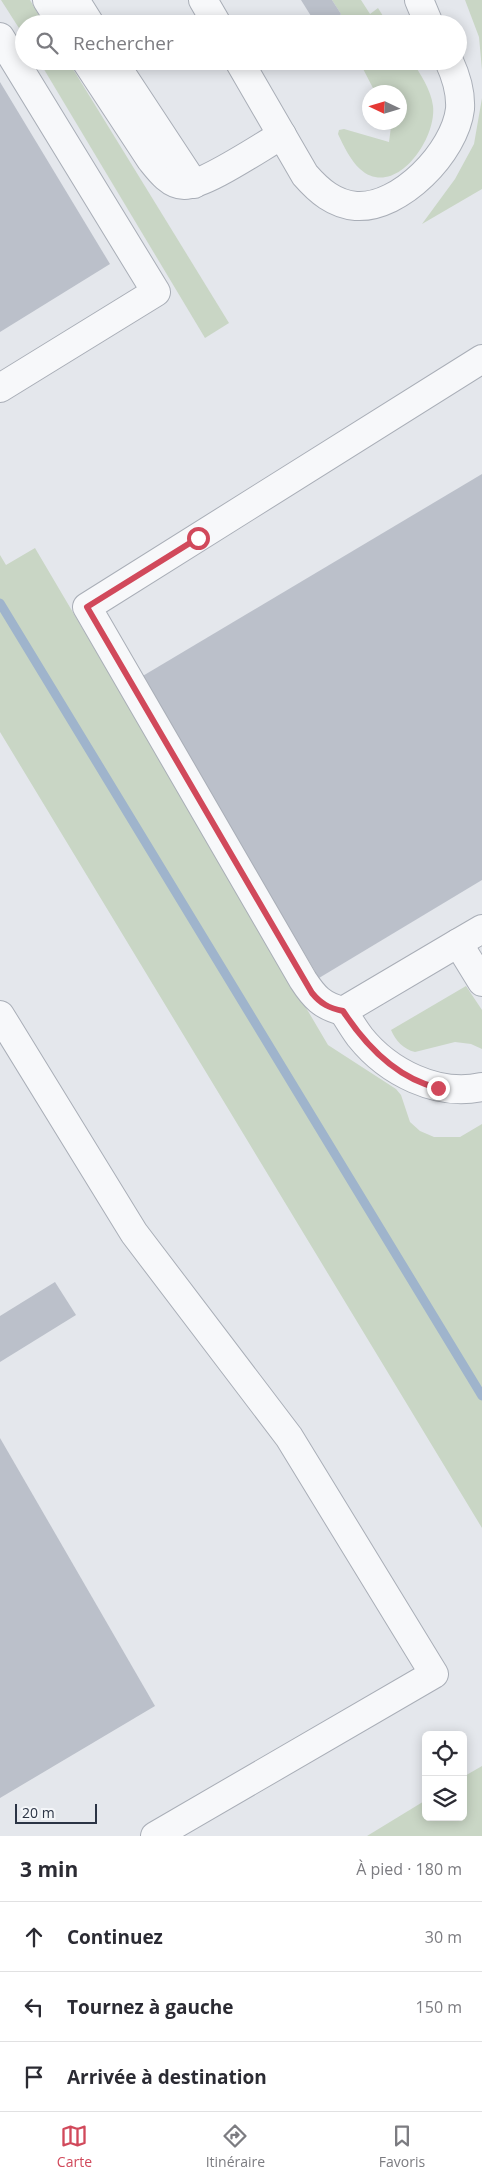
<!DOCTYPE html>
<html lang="fr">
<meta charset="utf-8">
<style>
:root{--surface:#fff;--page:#f7f7f7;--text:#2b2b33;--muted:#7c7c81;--line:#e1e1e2;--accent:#d1495b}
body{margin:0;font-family:"Open Sans",sans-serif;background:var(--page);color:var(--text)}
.controls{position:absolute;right:15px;bottom:15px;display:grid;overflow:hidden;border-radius:8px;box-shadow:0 2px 12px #0003}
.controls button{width:45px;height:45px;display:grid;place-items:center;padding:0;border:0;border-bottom:1px solid var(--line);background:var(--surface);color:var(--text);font:25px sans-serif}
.compass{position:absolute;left:362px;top:85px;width:45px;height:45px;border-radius:50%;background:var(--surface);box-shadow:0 2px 12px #0003;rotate:274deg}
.scale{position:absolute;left:15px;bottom:12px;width:82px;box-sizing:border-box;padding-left:5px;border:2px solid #2b3445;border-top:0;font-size:14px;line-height:18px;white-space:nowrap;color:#2b3445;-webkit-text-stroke:4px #f4f6f9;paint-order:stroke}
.stop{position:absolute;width:15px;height:15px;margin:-11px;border:4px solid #d1495b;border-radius:50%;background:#fff}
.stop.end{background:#d1495b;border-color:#fff;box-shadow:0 1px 5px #0008}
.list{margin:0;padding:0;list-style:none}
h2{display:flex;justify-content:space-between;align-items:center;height:65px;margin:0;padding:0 20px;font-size:21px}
h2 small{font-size:16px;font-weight:400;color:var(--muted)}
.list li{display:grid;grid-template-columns:32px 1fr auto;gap:15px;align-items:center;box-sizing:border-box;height:70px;padding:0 20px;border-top:1px solid var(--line)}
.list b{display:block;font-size:19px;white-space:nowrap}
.list em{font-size:16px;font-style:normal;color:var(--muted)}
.icon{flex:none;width:28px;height:28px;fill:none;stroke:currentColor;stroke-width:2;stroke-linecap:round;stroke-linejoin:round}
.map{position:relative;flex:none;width:482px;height:1836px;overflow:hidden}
.search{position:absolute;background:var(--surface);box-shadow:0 2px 12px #0003;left:15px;right:15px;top:15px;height:55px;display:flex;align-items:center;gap:12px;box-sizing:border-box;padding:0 18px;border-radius:28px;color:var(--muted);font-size:19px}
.sheet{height:275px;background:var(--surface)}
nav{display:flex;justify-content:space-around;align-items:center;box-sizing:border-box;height:70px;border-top:1px solid var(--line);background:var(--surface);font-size:14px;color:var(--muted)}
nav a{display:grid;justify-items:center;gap:2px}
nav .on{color:var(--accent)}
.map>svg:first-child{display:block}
.green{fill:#c9d6c5}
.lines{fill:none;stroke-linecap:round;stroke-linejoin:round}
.stream{stroke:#9fb4cc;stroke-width:9}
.building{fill:#bbc0ca}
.minor-casing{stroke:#a9aeb7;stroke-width:30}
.minor{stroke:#f7f8fa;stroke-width:28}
.route{stroke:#d1495b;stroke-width:6}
</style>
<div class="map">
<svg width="482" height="1836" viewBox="0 0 482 1836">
<rect width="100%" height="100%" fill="#e4e7ec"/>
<g class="green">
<polygon points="1,0 30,0 44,24 24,24 24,36"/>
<polygon points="332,0 361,0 370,14 378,8 388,24 341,24 338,18 341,14"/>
<polygon points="465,0 482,0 482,70 479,37"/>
<polygon points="39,61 68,61 229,323 205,338"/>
<path d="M359,61H412C421,75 431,90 433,106C437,140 394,200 360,169C351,161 343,145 338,134L339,130L344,129L389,142L391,127L389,123L400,122V92H375Z"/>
<polygon points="482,98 482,189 422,224 455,179 474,144"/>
<polygon points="35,548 328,1045 396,1089 401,1095 410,1122 420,1131 434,1137 460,1137 482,1124 482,1528 0,732 0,555 6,565"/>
<path d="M466,986L482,1010V1049L471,1044L455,1042L415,1052C403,1049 396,1041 391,1030Z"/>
<polygon points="482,1766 482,1836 367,1836 426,1800 426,1817 463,1817 463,1777"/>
</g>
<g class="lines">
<polyline class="stream" points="0,603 482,1396"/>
</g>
<g class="building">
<polygon points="301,0 332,0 341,14 338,18 327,24 316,24"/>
<polygon points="0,82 110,264 0,332"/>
<polygon points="482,474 482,880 319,978 141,677"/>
<polygon points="55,1282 76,1315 0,1362 0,1316"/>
<polygon points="0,1438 155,1706 0,1798"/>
</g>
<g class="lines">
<g class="minor-casing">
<g id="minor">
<polyline points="47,0 62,24"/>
<polyline points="75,0 90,24"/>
<polyline points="203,0 217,24"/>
<polyline points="419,0 429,24"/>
<polyline points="0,37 156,292 0,388"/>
<path d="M86,61L151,160C159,170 170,185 184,185C204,186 262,146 282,135"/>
<polyline points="113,61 194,184"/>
<path d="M239,61L305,175C319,191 334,204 356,206C400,209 455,152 460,109C461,93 456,76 449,61"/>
<polyline points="458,943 482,929"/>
<path d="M482,982L458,943L343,1011C348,1019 354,1029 360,1037C388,1072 437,1097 482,1087"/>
<path d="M343,1011C322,1006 314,997 303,980L87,607L482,359"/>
<polyline points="0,1015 134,1233 289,1437 434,1674 155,1836"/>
</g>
</g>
<use href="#minor" class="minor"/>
</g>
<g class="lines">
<path class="route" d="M198,538L87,607L312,993C321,1004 329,1008 343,1011C366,1046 396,1078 438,1088"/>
</g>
</svg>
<div class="controls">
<button><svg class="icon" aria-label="locate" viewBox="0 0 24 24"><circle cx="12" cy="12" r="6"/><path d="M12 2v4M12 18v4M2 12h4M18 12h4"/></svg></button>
<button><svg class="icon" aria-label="layers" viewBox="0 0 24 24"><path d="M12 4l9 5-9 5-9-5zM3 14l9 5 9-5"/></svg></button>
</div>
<svg class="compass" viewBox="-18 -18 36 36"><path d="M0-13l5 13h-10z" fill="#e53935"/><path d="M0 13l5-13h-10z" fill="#7c7c81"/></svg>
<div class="scale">20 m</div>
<div class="stop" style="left:198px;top:538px"></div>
<div class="stop end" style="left:438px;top:1088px"></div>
<div class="search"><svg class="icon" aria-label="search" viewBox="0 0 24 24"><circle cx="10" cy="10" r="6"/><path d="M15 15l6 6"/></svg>Rechercher</div>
</div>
<section class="sheet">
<h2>3 min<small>À pied · 180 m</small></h2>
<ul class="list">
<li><svg class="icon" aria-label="ahead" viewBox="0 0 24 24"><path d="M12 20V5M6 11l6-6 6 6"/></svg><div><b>Continuez</b></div><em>30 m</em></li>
<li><svg class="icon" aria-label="left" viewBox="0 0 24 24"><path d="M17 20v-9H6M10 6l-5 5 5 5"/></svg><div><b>Tournez à gauche</b></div><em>150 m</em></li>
<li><svg class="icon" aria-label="arrive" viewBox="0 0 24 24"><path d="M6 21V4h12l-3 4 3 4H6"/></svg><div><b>Arrivée à destination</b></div></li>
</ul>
</section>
<nav>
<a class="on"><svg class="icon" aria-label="map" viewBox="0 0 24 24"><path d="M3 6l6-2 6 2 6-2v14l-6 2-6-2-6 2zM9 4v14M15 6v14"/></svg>Carte</a>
<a><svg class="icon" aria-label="directions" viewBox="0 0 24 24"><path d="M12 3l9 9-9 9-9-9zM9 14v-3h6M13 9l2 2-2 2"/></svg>Itinéraire</a>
<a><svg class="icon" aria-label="saved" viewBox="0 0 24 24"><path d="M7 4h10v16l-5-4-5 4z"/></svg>Favoris</a>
</nav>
